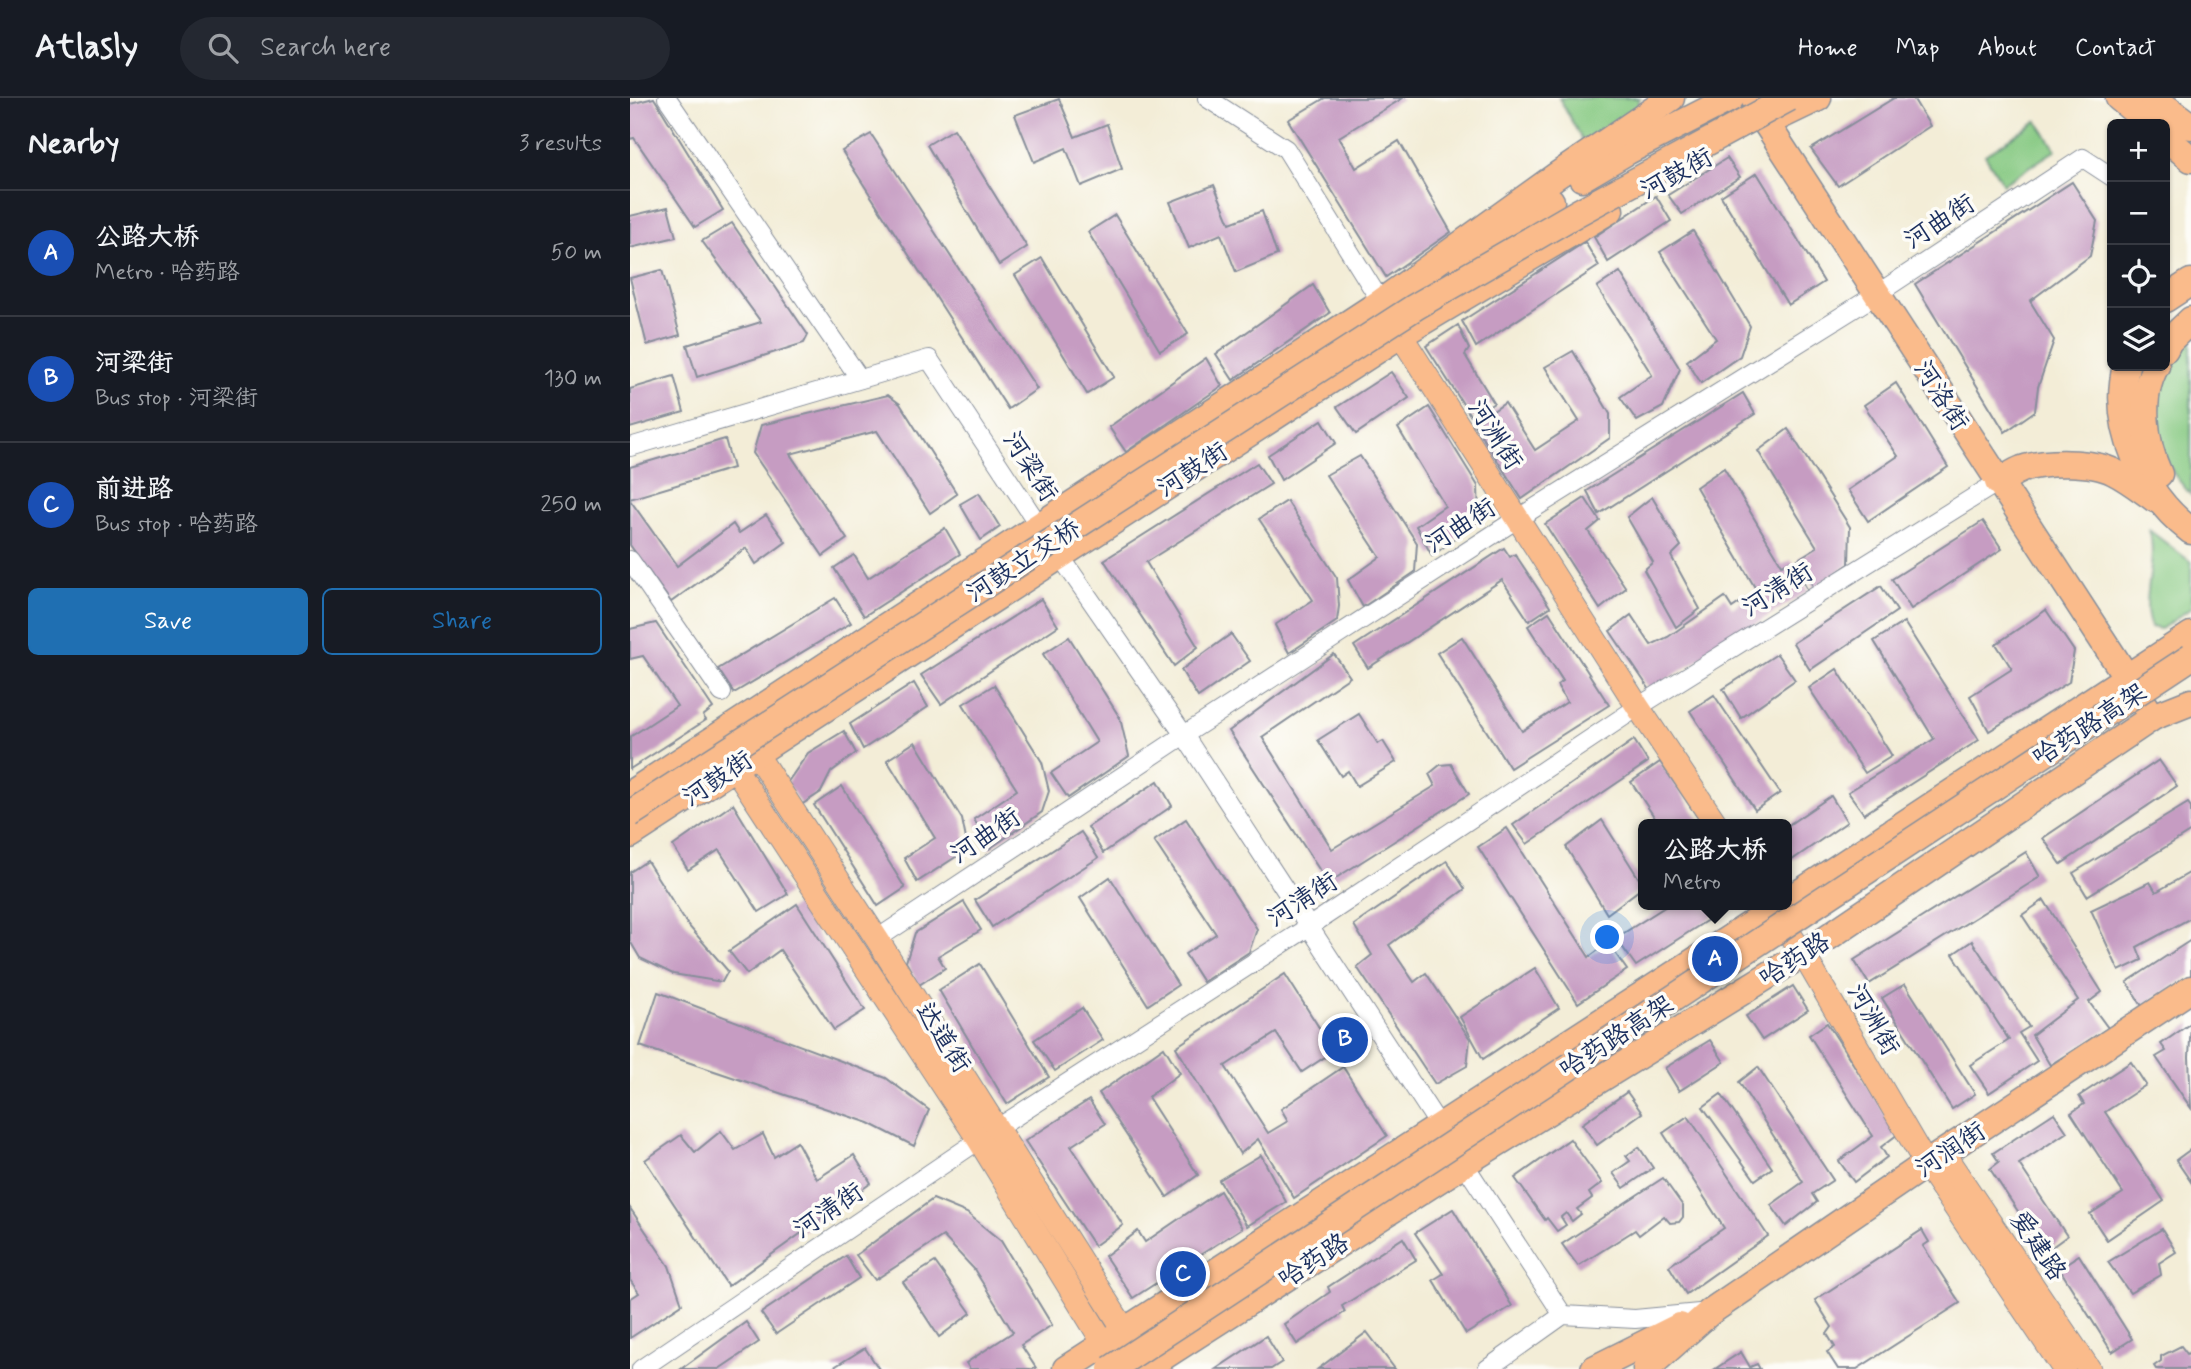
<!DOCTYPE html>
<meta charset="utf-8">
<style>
:root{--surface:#171b24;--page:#242831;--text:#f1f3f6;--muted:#9ea1a6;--line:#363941;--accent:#1f6fb2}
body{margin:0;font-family:Mynerve,"LXGW WenKai TC",sans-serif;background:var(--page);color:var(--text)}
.controls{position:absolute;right:21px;top:21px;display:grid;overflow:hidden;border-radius:10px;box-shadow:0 2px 5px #0004}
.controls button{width:63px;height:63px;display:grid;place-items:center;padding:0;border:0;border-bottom:2px solid var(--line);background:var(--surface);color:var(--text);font:35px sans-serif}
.you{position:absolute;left:978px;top:840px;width:24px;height:24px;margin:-18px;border:5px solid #fff;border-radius:50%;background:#1a73e8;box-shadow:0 0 0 10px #1a73e833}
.badge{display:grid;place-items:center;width:46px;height:46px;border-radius:50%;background:var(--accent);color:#fff;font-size:23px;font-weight:700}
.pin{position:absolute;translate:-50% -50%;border:4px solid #fff;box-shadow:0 2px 7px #0006}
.popup{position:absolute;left:1008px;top:721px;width:154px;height:91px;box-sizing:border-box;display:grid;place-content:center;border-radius:10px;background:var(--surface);filter:drop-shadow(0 2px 5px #0005);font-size:23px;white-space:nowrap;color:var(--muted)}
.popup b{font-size:26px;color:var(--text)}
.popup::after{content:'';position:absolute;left:50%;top:100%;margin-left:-14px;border:14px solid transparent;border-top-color:var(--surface)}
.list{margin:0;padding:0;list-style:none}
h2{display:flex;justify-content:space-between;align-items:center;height:91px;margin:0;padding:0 28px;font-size:30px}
h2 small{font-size:23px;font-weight:400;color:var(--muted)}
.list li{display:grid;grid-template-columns:46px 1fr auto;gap:21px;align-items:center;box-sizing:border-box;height:126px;padding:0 28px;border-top:2px solid var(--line)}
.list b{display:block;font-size:26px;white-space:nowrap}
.list p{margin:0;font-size:23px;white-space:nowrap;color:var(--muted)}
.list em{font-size:23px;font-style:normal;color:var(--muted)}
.actions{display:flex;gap:14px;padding:21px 28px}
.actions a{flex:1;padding:16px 0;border:2px solid var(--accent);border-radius:10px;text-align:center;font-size:24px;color:var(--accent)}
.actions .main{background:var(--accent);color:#fff}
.icon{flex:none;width:38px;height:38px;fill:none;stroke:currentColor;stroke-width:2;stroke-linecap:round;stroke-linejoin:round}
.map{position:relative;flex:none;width:1561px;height:1271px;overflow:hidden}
header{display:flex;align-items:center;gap:42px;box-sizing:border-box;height:98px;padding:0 35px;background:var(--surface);border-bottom:2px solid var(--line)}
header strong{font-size:33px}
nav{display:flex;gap:38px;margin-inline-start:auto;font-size:24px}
.search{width:490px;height:63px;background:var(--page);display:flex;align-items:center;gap:18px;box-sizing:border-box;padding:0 24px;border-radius:38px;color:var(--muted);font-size:26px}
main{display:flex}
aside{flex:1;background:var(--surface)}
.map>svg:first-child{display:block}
.green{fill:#86c982;stroke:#507c70;stroke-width:2}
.building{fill:#c69cc2}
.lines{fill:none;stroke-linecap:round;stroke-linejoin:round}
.minor-casing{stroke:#878e9a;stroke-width:20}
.major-casing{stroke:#878e9a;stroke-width:25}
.highway-casing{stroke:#878e9a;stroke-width:29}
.minor{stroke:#fff;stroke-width:18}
.major{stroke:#fabb8b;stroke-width:23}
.highway{stroke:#fabb8b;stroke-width:26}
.highway-bridge-casing{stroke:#878e9a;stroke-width:29;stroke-linecap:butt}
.highway-bridge{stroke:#fabb8b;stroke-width:26}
.labels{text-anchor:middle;stroke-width:7;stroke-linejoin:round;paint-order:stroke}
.street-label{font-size:26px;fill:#1b2f5e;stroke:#fdfcf7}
</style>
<header>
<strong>Atlasly</strong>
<div class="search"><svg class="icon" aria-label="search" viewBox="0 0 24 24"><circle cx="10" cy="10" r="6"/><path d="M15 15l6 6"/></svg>Search here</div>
<nav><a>Home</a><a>Map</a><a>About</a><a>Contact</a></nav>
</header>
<main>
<aside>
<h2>Nearby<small>3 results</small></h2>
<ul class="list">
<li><span class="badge" style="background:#1a4fb4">A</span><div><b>公路大桥</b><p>Metro · 哈药路</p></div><em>50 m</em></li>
<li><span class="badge" style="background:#1a4fb4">B</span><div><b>河梁街</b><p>Bus stop · 河梁街</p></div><em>130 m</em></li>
<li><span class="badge" style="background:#1a4fb4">C</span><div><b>前进路</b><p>Bus stop · 哈药路</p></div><em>250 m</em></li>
</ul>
<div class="actions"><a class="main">Save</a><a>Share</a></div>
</aside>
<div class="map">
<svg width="1561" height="1271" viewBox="0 0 1561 1271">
<rect width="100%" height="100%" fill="#fdfcf7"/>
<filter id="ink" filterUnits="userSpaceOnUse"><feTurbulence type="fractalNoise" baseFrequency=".0143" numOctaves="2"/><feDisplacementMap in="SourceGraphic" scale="14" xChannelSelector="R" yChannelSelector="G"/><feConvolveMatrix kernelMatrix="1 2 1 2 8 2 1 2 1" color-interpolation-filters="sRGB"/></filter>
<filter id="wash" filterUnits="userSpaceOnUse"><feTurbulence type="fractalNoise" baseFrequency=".00686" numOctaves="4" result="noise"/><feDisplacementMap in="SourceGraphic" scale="28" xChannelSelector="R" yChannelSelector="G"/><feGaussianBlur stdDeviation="1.57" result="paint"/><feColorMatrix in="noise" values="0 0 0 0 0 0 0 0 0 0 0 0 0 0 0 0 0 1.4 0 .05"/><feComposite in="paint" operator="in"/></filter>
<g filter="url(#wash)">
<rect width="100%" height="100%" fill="#f3edd7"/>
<g class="green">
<polygon points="929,0 1010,0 1006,12 956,49"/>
<polygon points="1407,23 1426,52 1373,86 1355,57"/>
<path d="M1561,236V397C1555,390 1549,383 1544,376C1515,333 1526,271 1561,236Z"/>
<path d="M1519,432L1561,464V510L1531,531L1521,529C1509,501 1529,464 1519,432Z"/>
</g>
<g id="blocks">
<g class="building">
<polygon points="24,0 93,112 65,129 4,40 0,41 0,6"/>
<polygon points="695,0 773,0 709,39 726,70 769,43 821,134 756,179 658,22"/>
<polygon points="1264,0 1283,0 1300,28 1208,88 1181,51"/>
<polygon points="429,1 445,39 477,26 492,71 451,88 436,50 404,64 385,17"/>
<polygon points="324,31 397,149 369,167 297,47"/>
<polygon points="241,36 407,291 378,311 212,53"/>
<polygon points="1097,60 1110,79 1052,116 1038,97"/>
<polygon points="1127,75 1194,184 1158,207 1091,98"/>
<polygon points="1442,84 1467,123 1460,158 1400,203 1424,242 1408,289 1405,313 1375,334 1285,186"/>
<polygon points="584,87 600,125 632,113 647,157 606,174 591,136 559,150 540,104"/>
<polygon points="1026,98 1041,123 978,164 964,139"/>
<polygon points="38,109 46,139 0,150 0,118"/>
<polygon points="485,117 558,236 530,253 458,134"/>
<polygon points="102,125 178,237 174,245 67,279 57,247 131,224 72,143"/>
<polygon points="1063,133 1120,228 1110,258 1071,285 1057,263 1086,241 1030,154"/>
<polygon points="955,144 969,168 846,249 832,223"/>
<polygon points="412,160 484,279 457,296 385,177"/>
<polygon points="32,172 50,237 17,247 0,180"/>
<polygon points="990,174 1050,271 1033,309 1007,323 990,299 1022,277 967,189"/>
<polygon points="683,187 700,215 603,282 586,256"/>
<polygon points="828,227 839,251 835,257 864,305 842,320 796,248"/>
<polygon points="943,253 980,316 980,340 892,401 844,326 875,305 905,352 949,323 915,269"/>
<polygon points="576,260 592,288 496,354 479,329"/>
<polygon points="761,274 779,300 726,336 707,309"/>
<polygon points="44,278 54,314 0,330 0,291"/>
<polygon points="1266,285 1318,369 1238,423 1218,392 1268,358 1234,307"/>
<polygon points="1113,295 1125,316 969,416 957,393"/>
<polygon points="258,297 270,306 327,396 300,415 247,333 160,356 217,441 193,458 123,355 131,327"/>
<polygon points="799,309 848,388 849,422 802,458 786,428 815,408 768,330"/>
<polygon points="692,322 706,345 651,382 638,357"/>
<polygon points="1158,331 1220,429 1219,466 1184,490 1168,461 1187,449 1128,353"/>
<polygon points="95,341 103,370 0,401 0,369"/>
<polygon points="730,358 787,445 785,474 733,509 718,482 750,459 696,377"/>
<polygon points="627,365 641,386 516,464 568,549 544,568 474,462"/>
<polygon points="1094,370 1152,467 1161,462 1178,493 1020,592 980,533 1001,517 1021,547 1038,539 1095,499 1102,510 1127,493 1066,389"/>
<polygon points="349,395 370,429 351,442 330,406"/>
<polygon points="1022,399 1051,448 1041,458 1070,511 1046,529 1014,472 1023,464 997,419"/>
<polygon points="955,400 970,423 958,433 996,490 970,511 915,426"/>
<polygon points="0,402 47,468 103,426 109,435 136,417 156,444 126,466 116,450 41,504 0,447"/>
<polygon points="657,403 707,480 709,508 707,523 659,555 645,527 683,502 629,421"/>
<polygon points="1353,423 1372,451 1281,511 1262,481"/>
<polygon points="315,430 330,456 234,518 204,470 224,457 238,480"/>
<polygon points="874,450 880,459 885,456 920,509 899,523 872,482 738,570 724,548"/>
<polygon points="1251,488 1267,513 1180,572 1163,545"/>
<polygon points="205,500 221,525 104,595 88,571"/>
<polygon points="411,501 428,528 311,606 291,577"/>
<polygon points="1416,512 1444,553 1439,584 1359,633 1340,598 1382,571 1366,546"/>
<polygon points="919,514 979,607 880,670 807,555 832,539 892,633 937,604 927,587 933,583 898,528"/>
<polygon points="1274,524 1349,642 1234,716 1218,694 1304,641 1244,543"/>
<polygon points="26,525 83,610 73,618 76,622 0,671 0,639 47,608 13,558 0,561 0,531"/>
<polygon points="601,536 620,563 568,599 551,572"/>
<polygon points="439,539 490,620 499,658 438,700 421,675 467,644 413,556"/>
<polygon points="704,556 720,579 632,639 702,751 805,688 799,676 810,667 821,666 839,696 698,785 599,633"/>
<polygon points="1147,556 1165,582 1111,620 1093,591"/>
<polygon points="1207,571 1262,658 1235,675 1179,590"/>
<polygon points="284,585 298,609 233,651 220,626"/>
<polygon points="364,587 412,664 419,693 412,714 359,751 344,721 387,692 333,606"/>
<polygon points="1084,597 1150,695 1125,712 1060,613"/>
<polygon points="729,616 748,646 753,643 766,664 727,688 718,673 711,678 688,642"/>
<polygon points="214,633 226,655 201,674 191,694 171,707 157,685 178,655"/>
<polygon points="1004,642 1018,664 897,746 883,727"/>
<polygon points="285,644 332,721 338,751 287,784 274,760 305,740 257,662"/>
<polygon points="1529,662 1547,688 1431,766 1413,740"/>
<polygon points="1030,664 1072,726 1029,726 1001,684"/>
<polygon points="528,683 542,708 473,755 458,729"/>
<polygon points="212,688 275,790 248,808 184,707"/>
<polygon points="1201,698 1217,724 1162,762 1157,753 1157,728"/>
<polygon points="1558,705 1561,709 1561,733 1457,798 1443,775"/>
<polygon points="103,706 158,796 129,814 89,752 58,772 43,748"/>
<polygon points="556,721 627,831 619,854 573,884 555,856 586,836 524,743"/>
<polygon points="972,722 1013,787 1013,789 977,816 936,749"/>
<polygon points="877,730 959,859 978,845 997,872 948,905 848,749"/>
<polygon points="451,734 468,760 362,829 345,802"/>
<polygon points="1396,754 1410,779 1239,886 1224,862"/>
<polygon points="17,763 57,826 98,873 92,884 43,876 10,860 0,843 0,774"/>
<polygon points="817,763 835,791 759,847 784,884 796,875 840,941 837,968 805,986 727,869 742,857 724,827"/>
<polygon points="1561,774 1561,820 1507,849 1512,862 1489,873 1461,812 1520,784 1526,794"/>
<polygon points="480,779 548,887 518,907 450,800"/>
<polygon points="1414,802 1472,894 1459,904 1478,930 1420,967 1402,937 1448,902 1392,817"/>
<polygon points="334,804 351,832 308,858 315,870 289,887 276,864 285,835"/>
<polygon points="167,806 235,912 204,932 150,852 117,876 99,853"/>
<polygon points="1038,807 1101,807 1006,868 986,840"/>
<polygon points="1561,842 1561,877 1512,908 1497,884"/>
<polygon points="1342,843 1399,929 1389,935 1407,963 1359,995 1340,967 1379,942 1323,856"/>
<polygon points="350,866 419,979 377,1006 309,892"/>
<polygon points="905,870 929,910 853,961 830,919"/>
<polygon points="655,876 704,953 672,974 646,935 595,968 638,1035 658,1023 651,1011 713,969 757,1038 664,1100 628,1041 610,1056 546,949"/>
<polygon points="1275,886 1345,996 1322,1011 1252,900"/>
<polygon points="1163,888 1178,912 1132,942 1116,918"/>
<polygon points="28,894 256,980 299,1012 284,1048 239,1025 10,948"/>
<polygon points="452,910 473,942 425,973 404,942"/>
<polygon points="1197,925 1268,1036 1251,1049 1257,1059 1224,1084 1209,1063 1243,1038 1179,937"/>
<polygon points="1561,925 1559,959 1561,1010 1526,959 1536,953 1531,946"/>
<polygon points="1080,942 1094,964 1049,993 1035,970"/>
<polygon points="534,949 550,975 518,999 568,1077 537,1099 469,995"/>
<polygon points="1501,964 1516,987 1475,1014 1534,1103 1477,1142 1460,1116 1493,1095 1441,1015 1454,1006 1449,998"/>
<polygon points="1128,969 1203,1082 1182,1096 1187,1104 1156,1128 1141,1107 1173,1084 1109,984"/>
<polygon points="997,994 1012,1015 967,1047 952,1026"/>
<polygon points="1091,996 1142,1070 1125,1082 1073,1009"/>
<polygon points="459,1002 475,1026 441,1048 493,1127 464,1148 395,1043"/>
<polygon points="1424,1015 1437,1034 1389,1066 1437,1138 1415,1154 1360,1071 1369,1064 1363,1055"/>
<polygon points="1058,1018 1138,1138 1056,1196 1039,1168 1094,1130 1033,1035"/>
<polygon points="91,1033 105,1052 133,1036 144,1059 167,1044 187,1081 224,1057 241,1085 98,1188 15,1062 51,1037 65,1054"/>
<polygon points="940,1041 972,1085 959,1095 962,1100 947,1111 951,1116 942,1123 936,1115 931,1119 936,1127 927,1133 917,1120 915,1122 885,1080"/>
<polygon points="1009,1049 1023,1070 994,1090 983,1075 1000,1063 996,1058"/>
<polygon points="1561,1051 1561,1084 1546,1062"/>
<polygon points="631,1057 656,1104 617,1128 589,1082"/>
<polygon points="1033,1080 1053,1108 1053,1119 1049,1124 1040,1125 1034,1118 1009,1137 1005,1132 948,1168 932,1146"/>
<polygon points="590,1093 612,1130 503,1200 475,1158 508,1133 515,1144"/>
<polygon points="303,1101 337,1115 371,1143 422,1227 391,1247 406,1270 403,1271 340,1271 336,1265 383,1234 344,1171 313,1138 245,1182 226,1157"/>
<polygon points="0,1110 39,1168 52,1206 0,1240 0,1201 9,1195 0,1182"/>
<polygon points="823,1111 882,1208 836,1236 803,1182 813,1176 785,1135"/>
<polygon points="1532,1131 1546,1154 1529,1165 1531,1177 1500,1195 1478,1164"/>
<polygon points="1292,1132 1299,1144 1293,1148 1330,1205 1227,1271 1208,1271 1197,1254 1205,1249 1197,1236 1202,1229 1185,1202"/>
<polygon points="773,1140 786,1162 712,1208 715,1214 667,1246 654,1226 700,1194 698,1189"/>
<polygon points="1449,1157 1502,1241 1482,1254 1429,1170"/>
<polygon points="216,1158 229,1180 146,1236 131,1215"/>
<polygon points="305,1164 341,1215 309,1239 273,1184"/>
<polygon points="116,1224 129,1244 89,1271 51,1271"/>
<polygon points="737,1234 765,1271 688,1271"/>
<polygon points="636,1238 652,1264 641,1271 586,1271"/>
<polygon points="1551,1248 1557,1256 1560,1254 1561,1256 1561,1271 1526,1271 1524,1268 1531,1263 1531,1258"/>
<polygon points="235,1250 249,1271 201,1271"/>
<polygon points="1111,1254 1120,1269 1127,1266 1130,1271 1085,1271"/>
</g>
</g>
</g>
<g filter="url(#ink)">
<use href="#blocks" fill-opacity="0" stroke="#878e9a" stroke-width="2"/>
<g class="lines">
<g class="minor-casing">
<g id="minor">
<polyline points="37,0 230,281"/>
<polyline points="577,0 656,51 751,204"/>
<polyline points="0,349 299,261 410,429 554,637 933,1217"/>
<polyline points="0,462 92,595"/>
<polyline points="247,841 554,637 887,421 1247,196 1453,60 1482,79"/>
<polyline points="11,1271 349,1042 680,828 1008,609 1368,384"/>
<polyline points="857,1271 933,1217 1005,1221 1080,1214"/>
</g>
</g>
<g class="major-casing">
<g id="major">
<polyline points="761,222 1008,609 1086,726"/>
<polyline points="117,642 247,841 504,1247"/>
<polyline points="95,655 349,1042 483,1260"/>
<polyline points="1144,813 1173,856 1296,1066 1434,1271"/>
<polyline points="1313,1055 1459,1271"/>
</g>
</g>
<g class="highway-casing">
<g id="highway">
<polyline points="1124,0 1136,25 1518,612"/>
<polyline points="1489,0 1520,26"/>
<polyline points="1523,0 1561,28"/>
<polyline points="1136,25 1188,0"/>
<polyline points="1535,39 1561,61"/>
<polyline points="952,80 998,53 1101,0"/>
<polyline points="833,172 921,103"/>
<polyline points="1535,201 1561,184"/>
<polyline points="1535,251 1539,243 1561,222"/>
<path d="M1496,268C1481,329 1513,396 1561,433"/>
<path d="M1526,268C1508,299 1515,345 1529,376"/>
<path d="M1368,384C1376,380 1384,374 1392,371C1415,363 1463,363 1484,374C1498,381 1512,392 1525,401"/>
<polyline points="0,696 751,204 926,78 1041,0"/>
<polyline points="0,737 770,237 980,112"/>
<polyline points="1157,803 1561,537"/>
<polyline points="436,1271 1151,807"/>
<polyline points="514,1271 833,1066 1173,856 1523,619 1561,604"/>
<polyline points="964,1271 1050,1228"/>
<polyline points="1016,1271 1080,1214 1296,1066 1561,891"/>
</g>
</g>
<use href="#minor" class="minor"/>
<use href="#major" class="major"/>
<use href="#highway" class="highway"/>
<g class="highway-bridge-casing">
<g id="highway-bridge">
<polyline points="0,716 785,209 947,115 1159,0"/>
<polyline points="481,1271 1561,559"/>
</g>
</g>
<use href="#highway-bridge" class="highway-bridge"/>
</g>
</g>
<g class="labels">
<g class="street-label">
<text transform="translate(1046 75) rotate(-29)" y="9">河鼓街</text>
<text transform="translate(1309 123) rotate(-33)" y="9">河曲街</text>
<text transform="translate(1312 297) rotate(57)" y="9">河洛街</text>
<text transform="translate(866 336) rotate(57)" y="9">河洲街</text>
<text transform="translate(401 368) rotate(57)" y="9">河梁街</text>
<text transform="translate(562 371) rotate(-33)" y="9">河鼓街</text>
<text transform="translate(830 427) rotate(-33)" y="9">河曲街</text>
<text transform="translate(393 462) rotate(-33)" y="9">河鼓立交桥</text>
<text transform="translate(1147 491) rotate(-32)" y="9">河清街</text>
<text transform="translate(1459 626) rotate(-33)" y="9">哈药路高架</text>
<text transform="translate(87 680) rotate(-34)" y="9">河鼓街</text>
<text transform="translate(355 737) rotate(-34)" y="9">河曲街</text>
<text transform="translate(672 801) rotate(-33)" y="9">河清街</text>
<text transform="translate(1164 861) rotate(-33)" y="9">哈药路</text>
<text transform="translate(1244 921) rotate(60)" y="9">河洲街</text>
<text transform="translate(986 938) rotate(-33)" y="9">哈药路高架</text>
<text transform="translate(314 939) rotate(57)" y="9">达道街</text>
<text transform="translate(1320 1051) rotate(-34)" y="9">河润街</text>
<text transform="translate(198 1112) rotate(-34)" y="9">河清街</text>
<text transform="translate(1409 1147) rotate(56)" y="9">爱建路</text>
<text transform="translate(683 1162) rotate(-33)" y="9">哈药路</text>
</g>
</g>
</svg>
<div class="controls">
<button>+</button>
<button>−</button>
<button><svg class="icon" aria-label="locate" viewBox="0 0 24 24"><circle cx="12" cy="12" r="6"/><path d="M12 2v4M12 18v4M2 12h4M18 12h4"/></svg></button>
<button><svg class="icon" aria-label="layers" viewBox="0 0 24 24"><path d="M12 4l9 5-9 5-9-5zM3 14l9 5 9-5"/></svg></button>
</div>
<div class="you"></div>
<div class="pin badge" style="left:1085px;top:861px;background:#1a4fb4">A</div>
<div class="popup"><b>公路大桥</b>Metro</div>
<div class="pin badge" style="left:715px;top:942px;background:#1a4fb4">B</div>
<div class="pin badge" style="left:553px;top:1176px;background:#1a4fb4">C</div>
</div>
</main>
